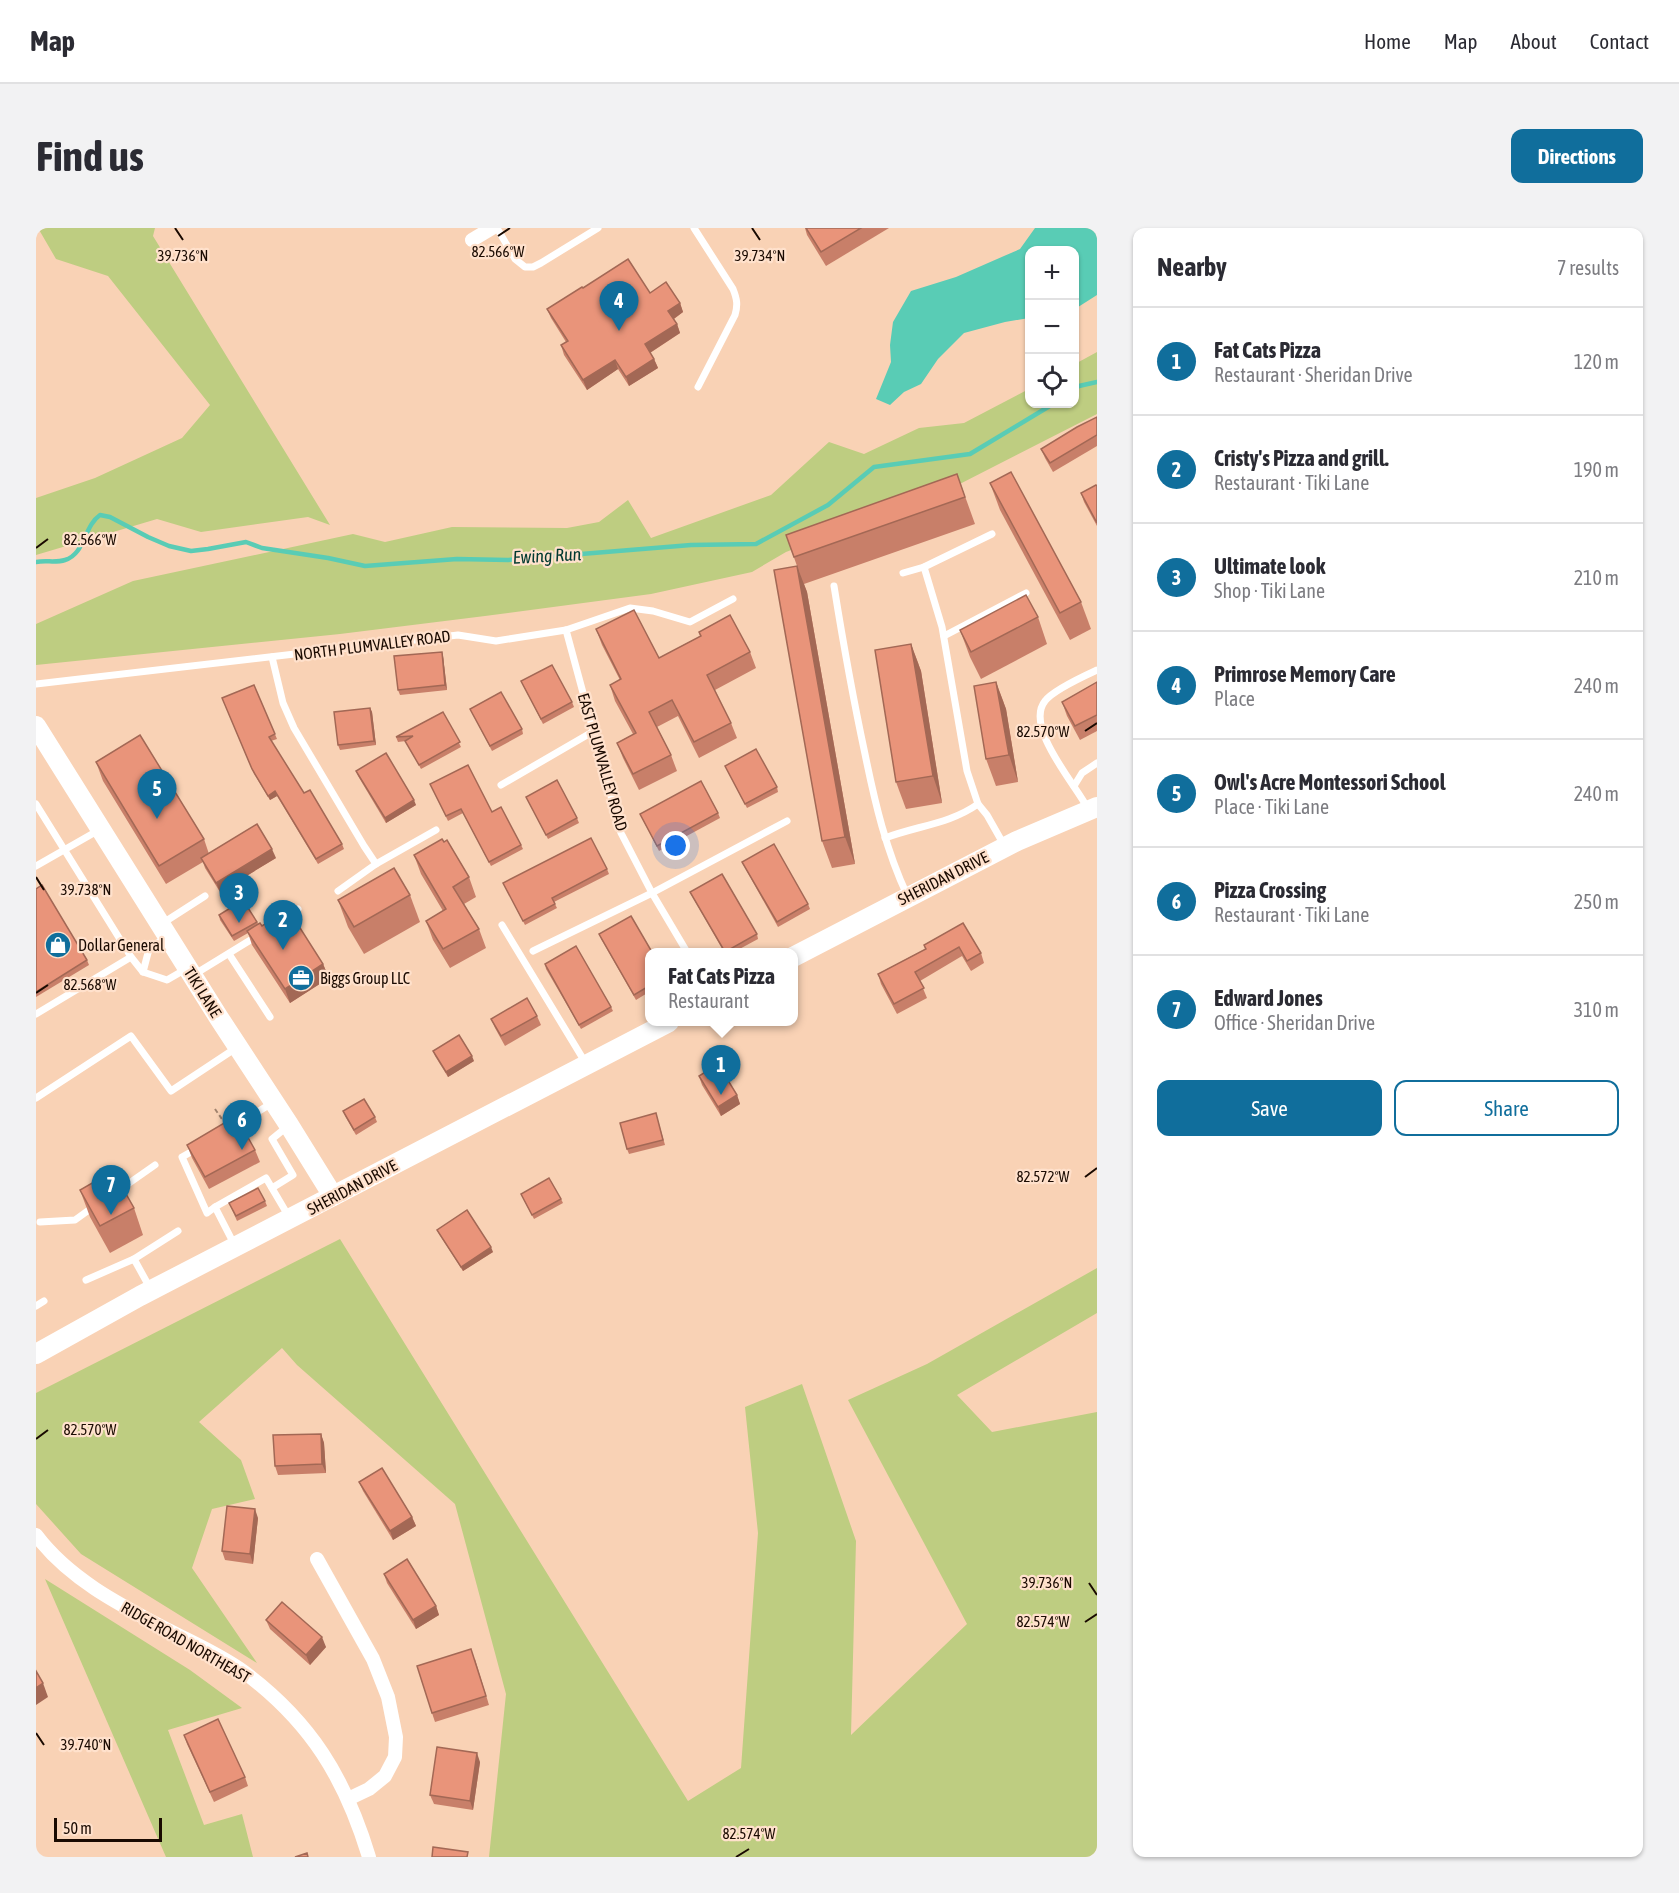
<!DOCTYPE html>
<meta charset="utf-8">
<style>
:root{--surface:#fff;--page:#f2f2f3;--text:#2b2b33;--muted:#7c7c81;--line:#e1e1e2;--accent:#106e9c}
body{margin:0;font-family:"Asap Condensed",sans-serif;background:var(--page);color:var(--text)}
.controls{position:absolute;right:18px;top:18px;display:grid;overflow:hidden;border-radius:12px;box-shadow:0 2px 4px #0004}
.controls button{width:54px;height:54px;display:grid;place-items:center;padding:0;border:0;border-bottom:2px solid var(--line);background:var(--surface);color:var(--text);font:30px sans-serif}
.scale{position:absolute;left:18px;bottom:15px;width:108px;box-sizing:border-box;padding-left:6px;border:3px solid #1a0a01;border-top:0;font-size:16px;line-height:21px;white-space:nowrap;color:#1a0a01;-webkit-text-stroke:4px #ffe1cc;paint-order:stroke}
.you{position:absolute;left:640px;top:618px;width:21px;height:21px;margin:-15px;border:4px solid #fff;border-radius:50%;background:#1a73e8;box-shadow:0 0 0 9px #1a73e833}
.badge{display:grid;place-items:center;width:39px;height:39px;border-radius:50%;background:var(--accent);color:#fff;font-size:20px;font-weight:700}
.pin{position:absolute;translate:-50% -50px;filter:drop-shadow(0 2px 3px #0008)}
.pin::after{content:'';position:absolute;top:32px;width:21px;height:18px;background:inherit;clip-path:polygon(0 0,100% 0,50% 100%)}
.popup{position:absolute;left:609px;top:720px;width:153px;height:78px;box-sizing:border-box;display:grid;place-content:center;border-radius:12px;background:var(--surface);filter:drop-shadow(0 2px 4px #0005);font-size:20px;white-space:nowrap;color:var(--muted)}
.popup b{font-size:22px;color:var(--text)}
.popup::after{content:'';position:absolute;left:50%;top:100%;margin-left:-12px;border:12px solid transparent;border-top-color:var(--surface)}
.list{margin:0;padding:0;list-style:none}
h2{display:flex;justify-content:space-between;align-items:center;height:78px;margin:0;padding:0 24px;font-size:26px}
h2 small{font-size:20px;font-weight:400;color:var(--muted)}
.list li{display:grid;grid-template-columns:39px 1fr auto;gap:18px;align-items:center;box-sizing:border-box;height:108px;padding:0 24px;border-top:2px solid var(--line)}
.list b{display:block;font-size:22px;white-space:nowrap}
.list p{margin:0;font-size:20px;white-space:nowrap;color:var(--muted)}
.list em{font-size:20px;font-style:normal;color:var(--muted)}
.actions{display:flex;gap:12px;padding:18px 24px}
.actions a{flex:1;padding:14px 0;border:2px solid var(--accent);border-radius:12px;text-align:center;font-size:21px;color:var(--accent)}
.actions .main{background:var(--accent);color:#fff}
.icon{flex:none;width:33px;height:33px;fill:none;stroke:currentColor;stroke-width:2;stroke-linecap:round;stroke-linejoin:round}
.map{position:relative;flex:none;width:1061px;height:1629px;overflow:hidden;border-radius:12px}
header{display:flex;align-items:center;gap:36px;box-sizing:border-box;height:84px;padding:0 30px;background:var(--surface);border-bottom:2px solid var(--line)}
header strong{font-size:28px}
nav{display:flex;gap:33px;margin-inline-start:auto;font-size:21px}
.intro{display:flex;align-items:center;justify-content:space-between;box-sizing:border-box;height:144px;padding:0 36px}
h1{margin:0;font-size:42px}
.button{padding:15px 27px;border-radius:12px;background:var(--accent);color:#fff;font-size:21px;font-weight:700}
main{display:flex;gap:36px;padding:0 36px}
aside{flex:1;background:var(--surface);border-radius:12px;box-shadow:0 2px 4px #0004}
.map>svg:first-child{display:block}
.green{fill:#becd81}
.water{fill:#59ccb5}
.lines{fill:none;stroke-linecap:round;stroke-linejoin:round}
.stream{stroke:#59ccb5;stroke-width:4.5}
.path{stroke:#a1836e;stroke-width:2;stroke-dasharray:4.5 3;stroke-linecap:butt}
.lane{stroke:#fff;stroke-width:7}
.street{stroke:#fff;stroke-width:14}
.secondary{stroke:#fff;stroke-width:20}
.wall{fill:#c87f69}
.shaded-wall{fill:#a36855}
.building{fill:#e9947a;stroke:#a36855;stroke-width:1.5}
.ticks{fill:none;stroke:#1a0a01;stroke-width:2}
.labels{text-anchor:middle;stroke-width:4.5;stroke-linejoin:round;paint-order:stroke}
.street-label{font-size:16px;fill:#1a0a01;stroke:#ffe1cc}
.poi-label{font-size:16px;fill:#1a0a01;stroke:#ffe1cc;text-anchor:start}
.water-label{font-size:18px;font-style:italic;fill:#013930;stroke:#ffe1cc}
.ticks-label{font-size:15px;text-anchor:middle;fill:#1a0a01;stroke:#ffe1cc;stroke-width:4.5;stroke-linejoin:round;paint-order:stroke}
</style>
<header>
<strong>Map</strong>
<nav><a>Home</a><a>Map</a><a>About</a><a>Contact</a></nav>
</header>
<div class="intro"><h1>Find us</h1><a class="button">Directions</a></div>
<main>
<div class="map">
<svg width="1061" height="1629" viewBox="0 0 1061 1629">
<rect width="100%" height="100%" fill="#f9d2b5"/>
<g class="green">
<polygon points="2,0 119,0 117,8 294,297 272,289 165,304 121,291 0,327 0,270 59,250 146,210 174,177 72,48 20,31"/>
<polygon points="1061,124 1061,186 912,262 750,324 716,344 615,366 449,388 304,406 0,437 0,396 97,353 317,306 349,314 416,299 531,300 563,294 592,272 615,310 735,267 793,214 828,226 883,200 928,195 993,161 993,176 1038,176 1039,136"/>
<polygon points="304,1011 652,1573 705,1540 722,1305 709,1179 766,1156 820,1313 815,1507 931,1396 812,1172 891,1136 1061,1040 1061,1085 921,1167 956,1204 1061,1184 1061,1629 453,1629 470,1466 419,1276 261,1137 246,1120 163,1194 205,1232 219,1271 176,1281 156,1340 221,1435 45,1326 0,1276 0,1165"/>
<polygon points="9,1351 154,1442 206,1480 132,1502 168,1597 206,1586 217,1629 130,1629"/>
</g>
<polygon class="water" points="999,0 1061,0 1061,67 1039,81 1038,22 993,22 993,90 969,94 928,105 902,131 885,156 868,164 854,177 840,171 855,134 854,117 857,94 875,63 920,49 984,21"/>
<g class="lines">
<g class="stream">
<polyline points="1038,161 1043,158 1061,154"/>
<path d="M0,334C9,332 20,335 29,332C49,326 48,298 64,287L74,289L112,309L133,318L155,323L172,321L210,314L226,320L292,330L329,338L421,331L472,332L655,317L720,316L792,277L838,239L934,226L1017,176"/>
</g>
<polyline class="path" points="179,881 188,894"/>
<g class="lane">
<polyline points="461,0 479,31 489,39 497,39 505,35 562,0"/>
<path d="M658,0L697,61C701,71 702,77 699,87L662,159"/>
<polyline points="956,306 888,339 906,399 931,543 942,576 951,587 968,617"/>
<polyline points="867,345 888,339"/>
<path d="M798,358C807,414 817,470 829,526C839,575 850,622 871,667"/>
<polyline points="530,402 585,605 616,665 651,724"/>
<polyline points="908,408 990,365"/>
<polyline points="236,429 247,475 258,500 328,618 340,636"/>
<polyline points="0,456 422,407 460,413 530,402 594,380 617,383 654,394 697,371"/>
<polyline points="465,557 558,503"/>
<polyline points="1038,558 1046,545 1061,535"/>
<polyline points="0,576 95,729 0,786"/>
<path d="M1052,581C1040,557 988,499 1009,473C1017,462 1048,448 1061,442"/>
<path d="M849,610C880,598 914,596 942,576"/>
<polyline points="0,638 63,602"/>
<polyline points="302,663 340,636 400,602"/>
<polyline points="248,691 262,681"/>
<polyline points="127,695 169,668"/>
<polyline points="466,697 549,834"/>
<polyline points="497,723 616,665 751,593"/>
<polyline points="193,726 234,789"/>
<polyline points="95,729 107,744 131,752 150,741"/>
<polyline points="107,744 113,721 129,710"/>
<polyline points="159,746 221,708"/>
<polyline points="0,870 95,808 135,863 200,820"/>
<polyline points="197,899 236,875"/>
<polyline points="162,920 146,929 171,985 179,979"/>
<polyline points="236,960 257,947 236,911 252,898"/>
<polyline points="79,965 119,937"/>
<polyline points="4,994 39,992 57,979"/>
<polyline points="198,1016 179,979 230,950 253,989"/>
<polyline points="98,1031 142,1003"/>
<polyline points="50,1052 98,1031 114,1060"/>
<polyline points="0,1078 8,1073"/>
</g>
<g class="street">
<polyline points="436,12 456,0"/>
<path d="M0,1307C33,1351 84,1377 132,1402C157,1415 185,1427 208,1444C275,1494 309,1550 333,1629"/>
<polyline points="281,1331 337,1431 352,1469 360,1509 359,1529 349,1548 333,1561 312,1571"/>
</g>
<g class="secondary">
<polyline points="0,498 183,790 253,897 297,968"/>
<polyline points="757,729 981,613 1061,579"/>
<polyline points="0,1126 104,1068 633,794"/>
</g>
</g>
<g class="wall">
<polygon points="769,0 853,0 790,38 771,7"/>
<polygon points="547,60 614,65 644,75 647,84 638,91 641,96 644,105 614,125 618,131 622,140 593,158 582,141 551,162 528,127 525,117 530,114 515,90 511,81"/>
<polygon points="1061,189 1061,218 1017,244 1009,230 1005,221"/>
<polygon points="921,246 939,296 768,356 771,364 819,636 796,640 786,613 761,338 750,307"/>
<polygon points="954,255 1045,374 1055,401 1034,412 964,282"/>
<polygon points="1061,258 1061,298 1048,274 1045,265"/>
<polygon points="1002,389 1011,416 945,451 934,429 924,402"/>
<polygon points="560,401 623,430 664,408 663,404 714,424 720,440 679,462 695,495 701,510 663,530 642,488 621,499 635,527 641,543 603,562 587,530 581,515 597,506 579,473 574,457 584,452 566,417"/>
<polygon points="875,416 885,443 906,575 870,581 860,554"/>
<polygon points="406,424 407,428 411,462 364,467 362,462"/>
<polygon points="485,453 536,474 538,479 507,496"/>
<polygon points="960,454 970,481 982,554 960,558 950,531"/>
<polygon points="1061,454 1061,503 1044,512 1031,488 1026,474"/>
<polygon points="218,457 241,511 235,513 268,565 306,616 308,621 282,636 241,568 234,572 218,546 186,470"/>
<polygon points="334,480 336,484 340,517 304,522 302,517"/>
<polygon points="434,481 486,501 487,506 456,523"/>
<polygon points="407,484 425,519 385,541 370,513 362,514 360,509"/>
<polygon points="60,534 168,611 173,626 240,630 184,664 169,640 167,634 130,656 67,553"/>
<polygon points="689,538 741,559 742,564 711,580"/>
<polygon points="320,543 380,577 350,595 322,548"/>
<polygon points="394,556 456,584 485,617 487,621 455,638 427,585 412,593"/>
<polygon points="490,569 541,590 543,595 512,611"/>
<polygon points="682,585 684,590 623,623 604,586"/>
<polygon points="378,627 433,649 440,669 428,676 443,701 450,720 414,740 397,712 390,693 407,683 385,646"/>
<polygon points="706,634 772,676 774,681 742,699 708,638"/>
<polygon points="571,641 573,646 518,674 521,680 489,697 467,655"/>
<polygon points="0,661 51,732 53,737 0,769"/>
<polygon points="654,664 721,706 722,711 698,724 688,724 656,668"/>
<polygon points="374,667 384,694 328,726 312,699 302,672"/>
<polygon points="183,687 221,694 222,696 287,736 293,750 254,775 216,717 212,705 198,713 184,692"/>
<polygon points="927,695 945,725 948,735 935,743 926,728 884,753 891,770 861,786 845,756 842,746 889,721 888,717"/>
<polygon points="563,706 613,724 613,764 600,772 565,711"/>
<polygon points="509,736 575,779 577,783 545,801 510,741"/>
<polygon points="501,788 505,797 469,818 459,800 455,791"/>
<polygon points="397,823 438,833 412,849 399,828"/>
<polygon points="663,848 701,867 704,876 685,888 666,857"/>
<polygon points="307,883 339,889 341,894 320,907 309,888"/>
<polygon points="620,885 629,917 593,926 591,921"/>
<polygon points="151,917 219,922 224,934 173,961 156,930"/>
<polygon points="44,962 98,980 107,1007 74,1025 54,989"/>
<polygon points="485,966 525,971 527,975 498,991"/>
<polygon points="229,973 231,978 201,993 193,975"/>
<polygon points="401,1002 457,1024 427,1043 403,1006"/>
<polygon points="285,1206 288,1215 290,1245 242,1247 239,1238"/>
<polygon points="323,1254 376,1289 380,1298 357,1312 327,1263"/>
<polygon points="222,1290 217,1336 189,1332 186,1323"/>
<polygon points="348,1346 400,1378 403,1387 380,1401 351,1355"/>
<polygon points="230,1392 290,1419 274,1437 234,1401"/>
<polygon points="439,1431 453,1477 399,1494 396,1485"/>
<polygon points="148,1507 209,1549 212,1558 178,1574 151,1516"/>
<polygon points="444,1534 437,1582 398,1576 394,1567"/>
</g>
<g class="shaded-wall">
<polygon points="644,75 647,84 636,92 632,83"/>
<polygon points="641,96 644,105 612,126 609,116"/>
<polygon points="618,131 622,140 593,158 590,149"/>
<polygon points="579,132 582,141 551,162 547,152"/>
<polygon points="761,338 771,364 819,636 809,609"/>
<polygon points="875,416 885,443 906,575 897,548"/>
<polygon points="406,424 407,428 411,462 409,457"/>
<polygon points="960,454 970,481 982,554 973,527"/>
<polygon points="334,480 336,484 340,517 338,513"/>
<polygon points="239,563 241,568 234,572 232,568"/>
<polygon points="378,572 380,577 350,595 349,590"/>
<polygon points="236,621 240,630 184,664 180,655"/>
<polygon points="287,736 293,750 254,775 249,761"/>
<polygon points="436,828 438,833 412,849 410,844"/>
<polygon points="701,867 704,876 685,888 682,879"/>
<polygon points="455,1019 457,1024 427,1043 425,1039"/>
<polygon points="285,1206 288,1215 290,1245 286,1236"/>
<polygon points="219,1281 222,1290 217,1336 214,1326"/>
<polygon points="376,1289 380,1298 357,1312 354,1303"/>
<polygon points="400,1378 403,1387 380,1401 377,1392"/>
<polygon points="286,1409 290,1419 274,1437 270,1427"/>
<polygon points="7,1455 12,1469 0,1477 0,1460"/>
<polygon points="441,1525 444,1534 437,1582 434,1573"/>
</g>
<g class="building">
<polygon points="770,0 825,0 785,24"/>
<polygon points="592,31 614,65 630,54 644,75 632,83 641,96 609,116 618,131 590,149 579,132 547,152 525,117 532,113 511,81 546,59 547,60"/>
<polygon points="1061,189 1061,207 1014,235 1005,221 1041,199"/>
<polygon points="975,244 1045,374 1024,385 954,255"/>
<polygon points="921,246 929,269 758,329 750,307"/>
<polygon points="1060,257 1061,258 1061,295 1045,265"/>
<polygon points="761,338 809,609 786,613 738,342"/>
<polygon points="990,367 1002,389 935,424 924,402"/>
<polygon points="598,382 623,430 665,408 663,404 694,387 714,424 671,447 695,495 658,514 636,472 613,484 635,527 597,546 581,515 600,505 574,457 585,451 560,401"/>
<polygon points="875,416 897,548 860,554 839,422"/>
<polygon points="406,424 409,457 362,462 358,428"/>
<polygon points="516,437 536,474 505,491 485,453"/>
<polygon points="960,454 973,527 950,531 938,458"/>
<polygon points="1061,454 1061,487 1039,498 1026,474"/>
<polygon points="218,457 239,506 233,509 268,565 274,562 306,616 280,631 239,563 232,568 216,541 186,470"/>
<polygon points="465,464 486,501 454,518 434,481"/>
<polygon points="334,480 338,513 302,517 298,484"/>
<polygon points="407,484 424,514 383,537 369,513 377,508 360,509"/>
<polygon points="104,507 168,611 123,638 60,534"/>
<polygon points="720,521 741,559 709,576 689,538"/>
<polygon points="350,525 378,572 349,590 320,543"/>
<polygon points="432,537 456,584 465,579 485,617 453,634 425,581 410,588 394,556"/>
<polygon points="521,552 541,590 510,607 490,569"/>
<polygon points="665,553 682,585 621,618 604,586"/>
<polygon points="221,596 236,621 180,655 165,630"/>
<polygon points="555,610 571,641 516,670 519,676 487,693 467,655"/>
<polygon points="406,611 408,614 411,612 433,649 417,659 443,701 407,721 390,693 410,681 378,627"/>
<polygon points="738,616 772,676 741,694 706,634"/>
<polygon points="358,640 374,667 318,699 302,672"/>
<polygon points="686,646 721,706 689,724 654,664"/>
<polygon points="6,657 51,732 0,764 0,661"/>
<polygon points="207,672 221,694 196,708 183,687"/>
<polygon points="252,681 287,736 249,761 211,703 224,695 226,698"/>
<polygon points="595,688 616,724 613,724 613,758 598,767 563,706"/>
<polygon points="927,695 945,725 931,733 923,719 879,744 888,760 858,776 842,746 890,721 888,717"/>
<polygon points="540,718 575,779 543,797 509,736"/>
<polygon points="491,770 501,788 465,808 455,791"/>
<polygon points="423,807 436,828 410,844 397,823"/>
<polygon points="682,836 701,867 682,879 663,848"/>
<polygon points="328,871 339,889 318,902 307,883"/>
<polygon points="620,885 627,912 591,921 584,895"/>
<polygon points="200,888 219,922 169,949 151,917"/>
<polygon points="77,943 98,980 64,998 44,962"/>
<polygon points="513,950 525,971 496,987 485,966"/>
<polygon points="222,960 229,973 200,988 193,975"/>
<polygon points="431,982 455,1019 425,1039 401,1002"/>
<polygon points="285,1206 286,1236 239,1238 237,1207"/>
<polygon points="346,1240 376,1289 354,1303 323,1254"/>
<polygon points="191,1278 219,1281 214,1326 186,1323"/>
<polygon points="371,1331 400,1378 377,1392 348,1346"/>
<polygon points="246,1374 286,1409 270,1427 230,1392"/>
<polygon points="435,1421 450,1468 396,1485 381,1438"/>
<polygon points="0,1443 7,1455 0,1460"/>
<polygon points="182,1491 209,1549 174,1564 148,1507"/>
<polygon points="401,1519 441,1525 434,1573 394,1567"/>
<polygon points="397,1619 432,1624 431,1629 396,1629"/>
<polygon points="271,1625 272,1629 259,1629"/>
</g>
<path class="ticks" d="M139,0L147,12M716,0L724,12M462,8L474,0M0,320L12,311M1049,503L1061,495M0,649L8,662M0,765L12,757M1049,949L1061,940M0,1211L12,1202M1053,1355L1061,1367M1049,1394L1061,1386M0,1505L8,1517M700,1629L713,1621"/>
<defs>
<g id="shop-disc" transform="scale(1.35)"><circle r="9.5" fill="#106e9c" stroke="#ffe1cc"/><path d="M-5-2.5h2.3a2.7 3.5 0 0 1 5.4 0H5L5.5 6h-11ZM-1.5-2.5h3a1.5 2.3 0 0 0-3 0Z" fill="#fff"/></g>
<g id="office-disc" transform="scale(1.35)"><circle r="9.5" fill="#106e9c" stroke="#ffe1cc"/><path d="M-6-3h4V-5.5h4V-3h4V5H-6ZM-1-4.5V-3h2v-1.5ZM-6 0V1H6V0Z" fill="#fff"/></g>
</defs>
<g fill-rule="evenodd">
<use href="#shop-disc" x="22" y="717"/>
<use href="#office-disc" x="265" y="750"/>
</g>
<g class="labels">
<g class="street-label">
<text transform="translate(336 417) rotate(-7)" y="6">NORTH PLUMVALLEY ROAD</text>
<text transform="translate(567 534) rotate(74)" y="6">EAST PLUMVALLEY ROAD</text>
<text transform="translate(907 650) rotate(-27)" y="6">SHERIDAN DRIVE</text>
<text transform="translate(167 764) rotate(58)" y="6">TIKI LANE</text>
<text transform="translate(316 959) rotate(-28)" y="6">SHERIDAN DRIVE</text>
<text transform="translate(150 1414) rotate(30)" y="6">RIDGE ROAD NORTHEAST</text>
</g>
<g class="poi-label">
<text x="42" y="723">Dollar General</text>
<text x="284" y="756">Biggs Group LLC</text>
</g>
<g class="water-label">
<text transform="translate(511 328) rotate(-3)" y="6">Ewing Run</text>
</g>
</g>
<g class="ticks-label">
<text x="462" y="29">82.566°W</text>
<text x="147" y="33">39.736°N</text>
<text x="724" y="33">39.734°N</text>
<text x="54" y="317">82.566°W</text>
<text x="1007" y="509">82.570°W</text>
<text x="50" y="667">39.738°N</text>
<text x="54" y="762">82.568°W</text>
<text x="1007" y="954">82.572°W</text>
<text x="54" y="1207">82.570°W</text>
<text x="1011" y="1360">39.736°N</text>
<text x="1007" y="1399">82.574°W</text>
<text x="50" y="1522">39.740°N</text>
<text x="713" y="1611">82.574°W</text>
</g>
</svg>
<div class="controls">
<button>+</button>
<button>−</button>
<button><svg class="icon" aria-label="locate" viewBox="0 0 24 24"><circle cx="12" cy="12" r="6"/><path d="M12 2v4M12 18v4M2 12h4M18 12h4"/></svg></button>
</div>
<div class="scale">50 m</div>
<div class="you"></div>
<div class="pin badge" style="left:685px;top:867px">1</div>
<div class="popup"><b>Fat Cats Pizza</b>Restaurant</div>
<div class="pin badge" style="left:247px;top:722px">2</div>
<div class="pin badge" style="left:203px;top:695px">3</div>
<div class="pin badge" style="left:583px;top:103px">4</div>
<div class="pin badge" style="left:121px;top:591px">5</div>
<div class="pin badge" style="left:206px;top:922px">6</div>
<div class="pin badge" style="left:75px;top:987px">7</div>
</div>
<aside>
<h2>Nearby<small>7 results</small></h2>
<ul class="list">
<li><span class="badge">1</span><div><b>Fat Cats Pizza</b><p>Restaurant · Sheridan Drive</p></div><em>120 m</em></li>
<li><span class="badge">2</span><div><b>Cristy's Pizza and grill.</b><p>Restaurant · Tiki Lane</p></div><em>190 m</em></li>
<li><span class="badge">3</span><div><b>Ultimate look</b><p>Shop · Tiki Lane</p></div><em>210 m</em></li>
<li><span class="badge">4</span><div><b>Primrose Memory Care</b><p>Place</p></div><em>240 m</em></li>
<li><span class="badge">5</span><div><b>Owl's Acre Montessori School</b><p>Place · Tiki Lane</p></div><em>240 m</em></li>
<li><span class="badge">6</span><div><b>Pizza Crossing</b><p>Restaurant · Tiki Lane</p></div><em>250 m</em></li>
<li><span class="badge">7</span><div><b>Edward Jones</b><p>Office · Sheridan Drive</p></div><em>310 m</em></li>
</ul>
<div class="actions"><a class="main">Save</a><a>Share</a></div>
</aside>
</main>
